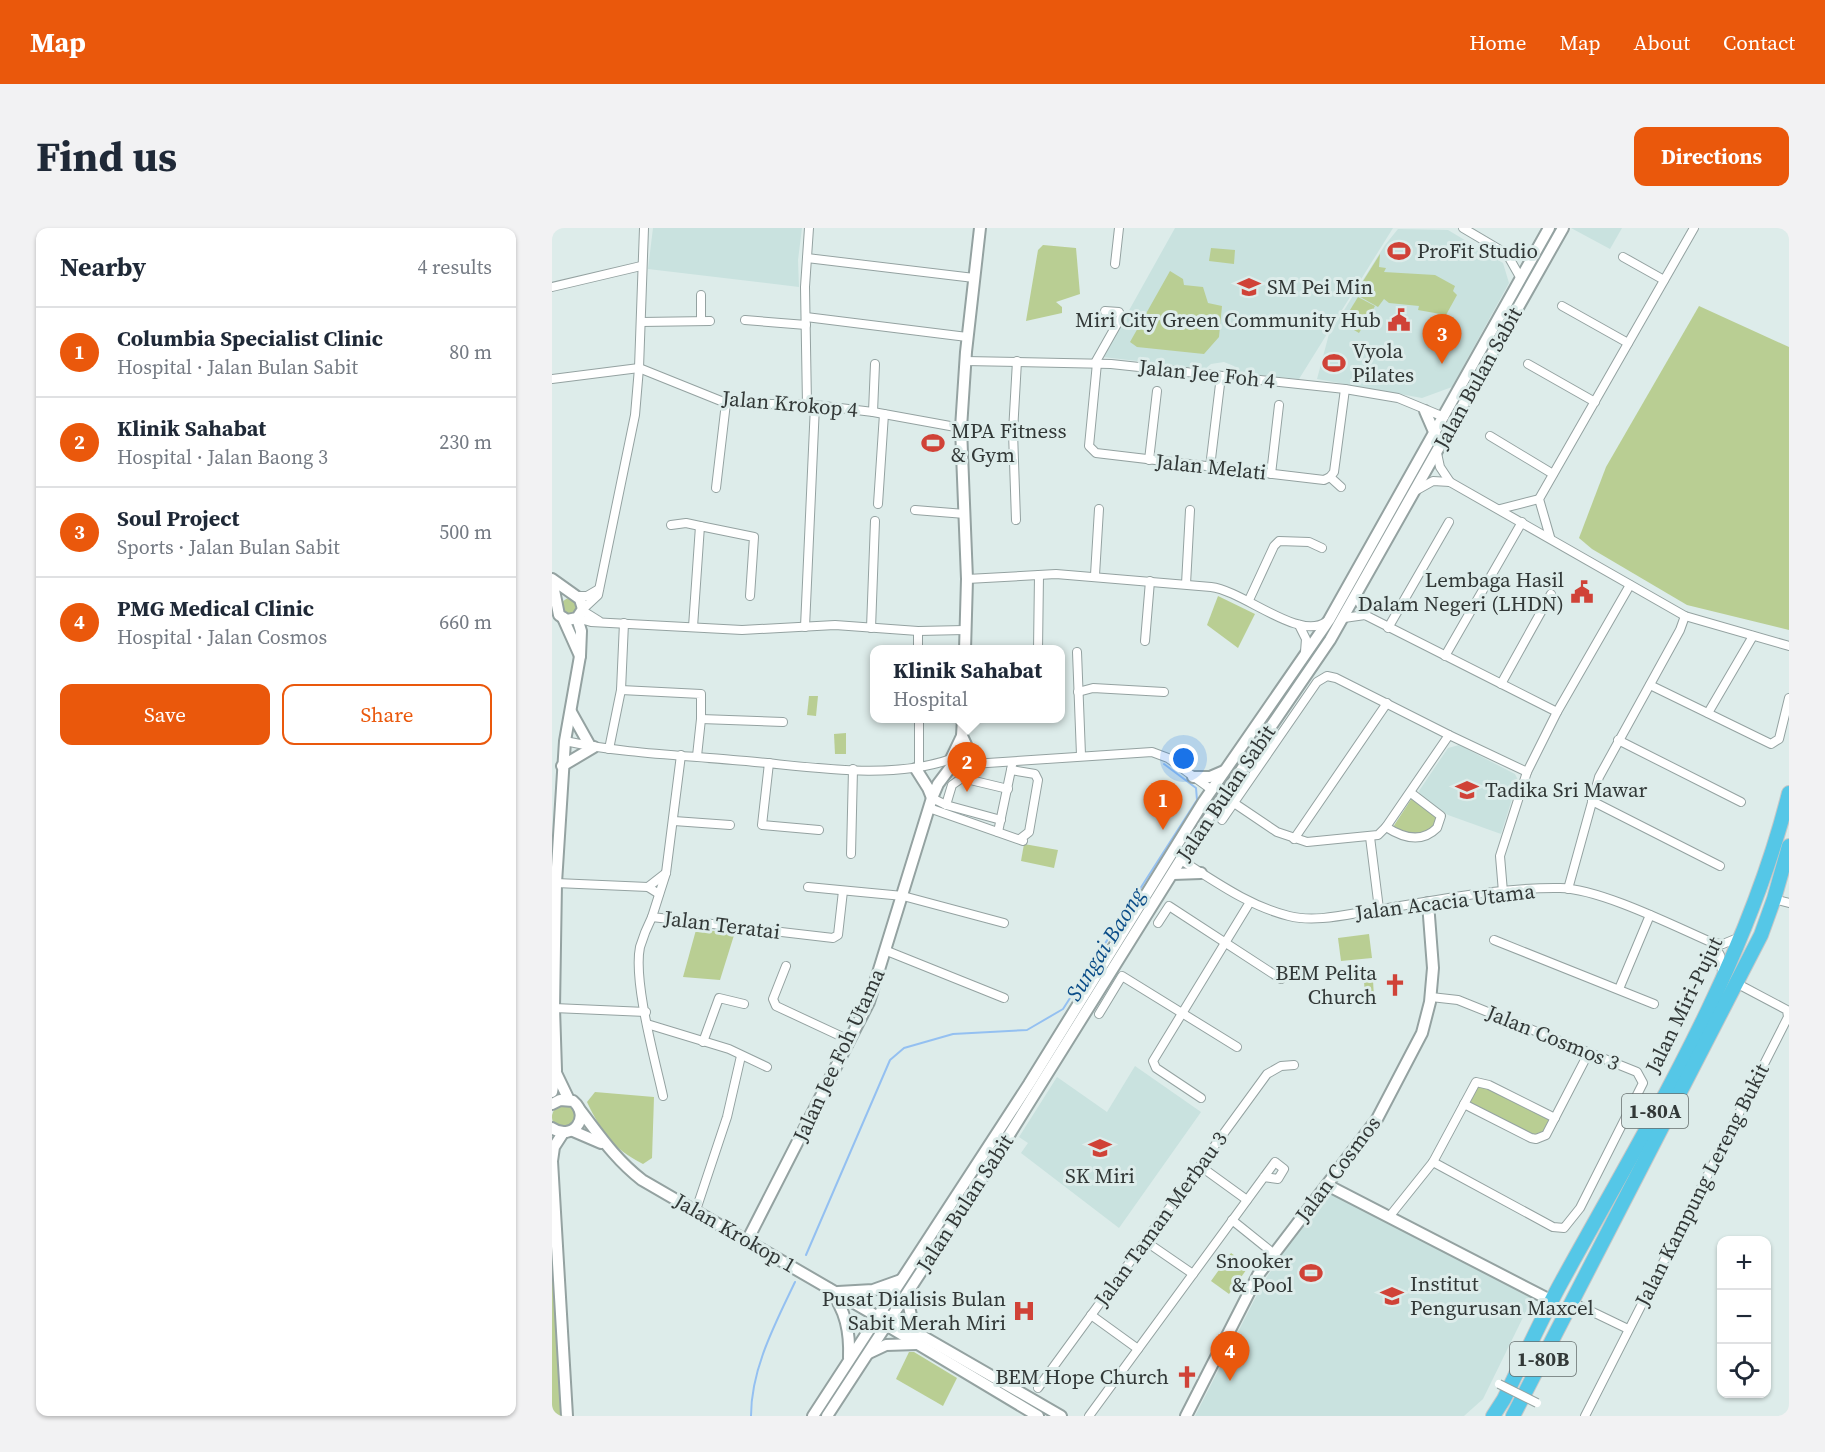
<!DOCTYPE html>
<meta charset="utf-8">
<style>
:root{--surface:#fff;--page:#f2f2f3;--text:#1f2937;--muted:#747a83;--line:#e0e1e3;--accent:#ea580c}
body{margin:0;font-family:"Source Serif 4",serif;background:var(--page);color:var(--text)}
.controls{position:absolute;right:18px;bottom:18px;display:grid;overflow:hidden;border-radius:12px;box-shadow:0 2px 4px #0004}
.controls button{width:54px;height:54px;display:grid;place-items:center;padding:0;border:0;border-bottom:2px solid var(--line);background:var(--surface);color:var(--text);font:30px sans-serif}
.you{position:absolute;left:632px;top:531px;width:21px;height:21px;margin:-15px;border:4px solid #fff;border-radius:50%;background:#1a73e8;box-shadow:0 0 0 9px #1a73e833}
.badge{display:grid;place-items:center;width:39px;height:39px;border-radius:50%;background:var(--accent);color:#fff;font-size:20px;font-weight:700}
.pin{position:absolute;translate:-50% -50px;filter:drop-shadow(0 2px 3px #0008)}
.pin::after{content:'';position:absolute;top:32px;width:21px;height:18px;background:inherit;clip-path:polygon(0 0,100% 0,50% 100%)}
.popup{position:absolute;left:318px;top:417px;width:195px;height:78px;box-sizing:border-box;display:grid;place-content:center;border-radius:12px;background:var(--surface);filter:drop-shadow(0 2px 4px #0005);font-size:20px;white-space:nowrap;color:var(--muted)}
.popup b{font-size:22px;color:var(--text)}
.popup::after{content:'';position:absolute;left:50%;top:100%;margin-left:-12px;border:12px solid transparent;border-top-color:var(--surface)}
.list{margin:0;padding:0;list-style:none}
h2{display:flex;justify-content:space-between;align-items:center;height:78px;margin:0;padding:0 24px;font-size:26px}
h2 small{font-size:20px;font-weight:400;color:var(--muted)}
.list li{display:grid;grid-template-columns:39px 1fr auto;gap:18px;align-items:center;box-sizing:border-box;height:90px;padding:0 24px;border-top:2px solid var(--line)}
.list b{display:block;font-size:22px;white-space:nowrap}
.list p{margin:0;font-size:20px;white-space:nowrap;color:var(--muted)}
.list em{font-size:20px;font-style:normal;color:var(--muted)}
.actions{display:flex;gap:12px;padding:18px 24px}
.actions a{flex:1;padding:14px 0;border:2px solid var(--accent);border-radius:12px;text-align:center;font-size:21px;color:var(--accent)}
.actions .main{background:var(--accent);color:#fff}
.icon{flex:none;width:33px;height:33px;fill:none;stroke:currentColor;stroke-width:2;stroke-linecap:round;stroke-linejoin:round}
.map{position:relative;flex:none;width:1237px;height:1188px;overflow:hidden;border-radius:12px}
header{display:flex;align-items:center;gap:36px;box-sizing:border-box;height:84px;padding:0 30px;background:var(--accent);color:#fff}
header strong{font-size:28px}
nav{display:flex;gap:33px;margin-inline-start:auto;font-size:21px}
.intro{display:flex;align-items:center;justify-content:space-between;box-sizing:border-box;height:144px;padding:0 36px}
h1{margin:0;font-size:42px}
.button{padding:15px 27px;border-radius:12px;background:var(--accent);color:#fff;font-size:21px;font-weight:700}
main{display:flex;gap:36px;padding:0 36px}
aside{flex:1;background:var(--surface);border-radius:12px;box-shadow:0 2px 4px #0004}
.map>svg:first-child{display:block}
.built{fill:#c9e2df}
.green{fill:#b9ce93}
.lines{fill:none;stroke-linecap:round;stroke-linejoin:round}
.stream{stroke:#94c0f1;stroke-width:2}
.street-casing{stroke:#94a2a1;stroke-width:10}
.secondary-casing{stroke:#94a2a1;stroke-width:14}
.highway-casing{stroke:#c6c7c7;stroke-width:16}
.street{stroke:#fff;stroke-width:8}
.secondary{stroke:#fff;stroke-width:10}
.highway{stroke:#55c7e7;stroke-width:14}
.street-bridge-casing{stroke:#94a2a1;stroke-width:10;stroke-linecap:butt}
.street-bridge{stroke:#fff;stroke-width:8}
.labels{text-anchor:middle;stroke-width:6;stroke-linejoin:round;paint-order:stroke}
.shield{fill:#ddecea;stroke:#656e6d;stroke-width:1.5}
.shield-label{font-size:20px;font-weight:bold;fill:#323837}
.poi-label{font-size:21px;fill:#323837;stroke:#ddecea;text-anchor:start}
.street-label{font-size:21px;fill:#323837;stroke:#ddecea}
.water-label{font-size:22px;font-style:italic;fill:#0b4d88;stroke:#ddecea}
</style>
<header>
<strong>Map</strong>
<nav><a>Home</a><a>Map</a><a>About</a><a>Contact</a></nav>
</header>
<div class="intro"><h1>Find us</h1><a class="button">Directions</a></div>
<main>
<aside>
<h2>Nearby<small>4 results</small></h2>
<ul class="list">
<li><span class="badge">1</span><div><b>Columbia Specialist Clinic</b><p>Hospital · Jalan Bulan Sabit</p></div><em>80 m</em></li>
<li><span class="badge">2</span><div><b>Klinik Sahabat</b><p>Hospital · Jalan Baong 3</p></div><em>230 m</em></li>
<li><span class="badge">3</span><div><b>Soul Project</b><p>Sports · Jalan Bulan Sabit</p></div><em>500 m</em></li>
<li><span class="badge">4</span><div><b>PMG Medical Clinic</b><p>Hospital · Jalan Cosmos</p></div><em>660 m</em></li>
</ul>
<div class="actions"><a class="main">Save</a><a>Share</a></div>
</aside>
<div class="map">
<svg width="1237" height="1188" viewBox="0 0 1237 1188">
<rect width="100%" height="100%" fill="#ddecea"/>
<g class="built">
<polygon points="101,0 250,0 246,32 247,59 96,41"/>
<polygon points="623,0 841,0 747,151 687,145 682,138 672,134 659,136 653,141 551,129"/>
<polygon points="1019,0 1070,0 1058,21"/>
<polygon points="846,1 896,2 951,35 957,55 900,159 870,170 765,151 777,106 833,17"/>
<polygon points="907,517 963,546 966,552 949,606 896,587 868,568 867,563 896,520"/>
<polygon points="583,838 649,884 567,1000 469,925 476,915 467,909 505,849 555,884"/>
<polygon points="781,966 981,1069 931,1171 912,1188 643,1188 712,1053 771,967"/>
</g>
<g class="green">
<polygon points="491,17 524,20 528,66 504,74 510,79 510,85 474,93 486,22"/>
<polygon points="659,20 683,22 682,36 657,33"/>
<polygon points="828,26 827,39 834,40 832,44 883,47 903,58 901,63 905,67 894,87 866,82 867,78 837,75 832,71 826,79 803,66"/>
<polygon points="618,43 631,51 632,57 651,59 656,75 670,78 667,109 652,126 585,119 578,114"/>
<polygon points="806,69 823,78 807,105 790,95"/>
<polygon points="1147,78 1237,119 1237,402 1135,377 1040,321 1027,310 1054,239"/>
<polygon points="666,368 703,386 686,420 655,397"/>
<circle cx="18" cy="379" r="9"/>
<polygon points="257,468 266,468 264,488 255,487"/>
<polygon points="294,505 294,526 283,526 282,506"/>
<polygon points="860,570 888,591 874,606 852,607 841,599"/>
<polygon points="472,616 506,622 502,640 469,633"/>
<polygon points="144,702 183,704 168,752 131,749"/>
<polygon points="817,706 820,730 789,733 786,710"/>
<polygon points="821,752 822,770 813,770 812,753"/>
<polygon points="931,856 995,890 998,894 995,901 985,909 920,877 917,873 924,857"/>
<path d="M43,864L102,869L100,930L91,936C60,920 50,905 35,874Z"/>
<circle cx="12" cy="889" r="12"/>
<polygon points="0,973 12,1188 0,1188"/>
<polygon points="679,1025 697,1038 677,1066 659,1053"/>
<polygon points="357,1124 362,1124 405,1150 391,1178 344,1151"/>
</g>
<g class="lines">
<g class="stream">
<polyline points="254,1027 338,832 352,820 401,806 475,802 511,781 645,572 644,560 612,536"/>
<path d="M199,1188C199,1141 223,1096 243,1054"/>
</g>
<g class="street-casing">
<g id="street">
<polyline points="911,0 955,26 968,49"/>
<polyline points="955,26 981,27"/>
<polyline points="1071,29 1112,52"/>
<polyline points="255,30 422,50"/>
<polyline points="563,36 567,0"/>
<polyline points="0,59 89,38"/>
<polyline points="149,67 149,93"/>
<polyline points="1010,78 1076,115"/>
<polyline points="254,89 415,109"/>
<polyline points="193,92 254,97"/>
<polyline points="89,94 158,93"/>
<polyline points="413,133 559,136 793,161 846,170 892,189"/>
<polyline points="543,135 569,89 567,84 553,83"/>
<polyline points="545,135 537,218 544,225 772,252 778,249 782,244 793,161"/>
<polyline points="976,136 1043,174"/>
<polyline points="0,151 87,140 174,175 263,177 321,184 409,200"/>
<polyline points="255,177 253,59 257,0"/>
<polyline points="321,184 323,136"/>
<polyline points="938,208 1001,246"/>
<polyline points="885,225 888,239 898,254"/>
<polyline points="597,232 605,163"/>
<polyline points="658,239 669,148"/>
<polyline points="719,246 727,177"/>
<polyline points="778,249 789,259"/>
<polyline points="164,260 174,175"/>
<polyline points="865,262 881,253 898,254 1133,388 1237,418"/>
<polyline points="326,276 332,186"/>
<polyline points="948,281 987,271"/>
<polyline points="363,282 413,286"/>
<polyline points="464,292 461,204 465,133"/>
<polyline points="119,297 134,295 148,298"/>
<polyline points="998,309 987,271 1142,0"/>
<polyline points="543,347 547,281"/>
<path d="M415,351L504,346L659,359C692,363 746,413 774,394"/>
<polyline points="634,356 638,282"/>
<polyline points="25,368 35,368 47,361"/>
<polyline points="805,369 813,387"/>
<polyline points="697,372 722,318 727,313 757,314 770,320"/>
<polyline points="31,381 46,367 83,187 87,140 92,0"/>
<polyline points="31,383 47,393"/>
<polyline points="25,390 39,394 190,402 283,397 366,403 413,402"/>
<polyline points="792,390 813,387 1005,484"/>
<polyline points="747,397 754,411 753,424"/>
<polyline points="141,399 148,298 202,309 198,368"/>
<polyline points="253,399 263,177"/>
<polyline points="319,400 323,293"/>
<polyline points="836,400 897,294"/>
<polyline points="366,403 366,422"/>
<polyline points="593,413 598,353"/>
<polyline points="486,422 487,347"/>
<polyline points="525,424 529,527"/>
<polyline points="893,428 970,294"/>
<polyline points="949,456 999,366"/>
<polyline points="1098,457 1219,516 1227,511 1237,470"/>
<polyline points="69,462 149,466 149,491 145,528"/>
<polyline points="526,464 541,460 612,464"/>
<polyline points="1156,485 1201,408"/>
<polyline points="367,490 367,541"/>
<polyline points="149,491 231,494"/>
<polyline points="1066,512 1189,574"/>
<path d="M13,513C68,525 125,527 181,532C250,537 334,554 399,531"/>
<polyline points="57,521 69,462 72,395"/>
<polyline points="129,527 114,645 100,689 281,710 286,707 291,663"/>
<polyline points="217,535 210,597 267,602"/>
<polyline points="405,537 600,524 616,530 660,562"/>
<polyline points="459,542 483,546 486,552 477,604 468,611"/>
<polyline points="380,570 394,577 449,592"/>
<polyline points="1040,573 1168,638"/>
<polyline points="682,575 725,604 755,614 826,607 834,599 897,507 975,544"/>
<polyline points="394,577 400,557 410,550 456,561"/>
<polyline points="377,580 471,613"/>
<polyline points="670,592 765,454 775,448 784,450 897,507"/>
<polyline points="122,593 178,597"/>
<path d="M834,599C851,610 870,615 885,600L889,588L859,565"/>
<polyline points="446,604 460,537"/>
<polyline points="818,609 827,681"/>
<polyline points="742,611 835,475"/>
<polyline points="299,626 301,541"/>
<path d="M629,632C664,654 697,678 737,688C764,695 796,686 823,682C882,673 948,659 1008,660C1049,661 1122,698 1161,715L1171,716L1188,709"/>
<polyline points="4,655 96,659 107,666"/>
<polyline points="96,659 114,645"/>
<polyline points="256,659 351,668 452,695"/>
<polyline points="1016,661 1047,549 1128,402 1133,388"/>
<polyline points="951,664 948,628 975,544 1005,484 1078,357"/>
<polyline points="1222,671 1237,675"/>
<path d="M100,689C95,699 91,709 88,719C81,753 103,832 111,868"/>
<polyline points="606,695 617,678 729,751"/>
<polyline points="942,712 1102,776"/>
<polyline points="1161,715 1168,727 1170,744"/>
<polyline points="335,723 452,770"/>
<polyline points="234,738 221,771 224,778 297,812"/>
<polyline points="1067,761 1098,687"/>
<polyline points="879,769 906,772 1085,844 1091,855 1028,980 1012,1000 1001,999 881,934"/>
<polyline points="2,780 94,784"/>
<polyline points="547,786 570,748 685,819"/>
<polyline points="95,796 177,821 215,839"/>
<polyline points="151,814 167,770 192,776"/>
<polyline points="649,870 604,840 601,833 698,674"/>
<polyline points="912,876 979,910 984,911 994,907 1037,824"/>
<polyline points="648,938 695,972"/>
<polyline points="144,982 175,889 189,828"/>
<polyline points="837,989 881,934 924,854 937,857 1003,890"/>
<polyline points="680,992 721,1025"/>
<polyline points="593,1013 641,1046"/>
<polyline points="1020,1074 1076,1101"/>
<polyline points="539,1087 586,1121"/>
<polyline points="486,1160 715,846 729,838 742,837"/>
<polyline points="537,1188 723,934 732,941 726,951 712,949"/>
<polyline points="1033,1188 1236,789 1235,782 1184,755"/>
</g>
</g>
<g class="secondary-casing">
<g id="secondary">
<polyline points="873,183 883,206"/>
<polyline points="0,351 28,371 31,381 25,390 15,392 7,387 0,352"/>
<polyline points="11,390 28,428"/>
<polyline points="413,422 415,351 409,200 414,124 428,0"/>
<polyline points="19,484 38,518"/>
<polyline points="411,490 410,508 421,532"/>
<polyline points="410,508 399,531 401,536 407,535 413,516"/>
<polyline points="10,538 42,519"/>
<polyline points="364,541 376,560 380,570"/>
<polyline points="641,549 658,549 672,543"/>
<polyline points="621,646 649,645"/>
<polyline points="4,845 17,872"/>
<polyline points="0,864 4,842 2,780 4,655 13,513 28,428 29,403 25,390"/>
<path d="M0,876L8,872L21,873C40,889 20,914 0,900"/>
<path d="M28,882C48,908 63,931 90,952L321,1086L324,1091L486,1188"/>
<polyline points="21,903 49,915"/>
<polyline points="11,905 2,919 0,933 15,1188"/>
<polyline points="775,957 1000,1073"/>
<polyline points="196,1011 317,774 380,570 386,556 401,536"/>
<path d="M277,1061C294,1082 298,1104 297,1130"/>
<polyline points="359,1062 357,1078 362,1102"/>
<polyline points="286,1064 321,1062 349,1052"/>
<polyline points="332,1086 509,1188"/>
<polyline points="317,1125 334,1117 365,1116"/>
<polyline points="261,1188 477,856 652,573 777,392 997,0"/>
<polyline points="275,1188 434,944 636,620 778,412 1011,0"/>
<polyline points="634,1188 706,1047 825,891 870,805 878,774 881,740 876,675"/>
</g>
</g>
<g class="highway-casing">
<g id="highway">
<path d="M941,1188L952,1171C971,1132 989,1091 1010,1053C1096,897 1193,740 1237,565"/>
<polyline points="961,1188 1209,707 1222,671 1237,618"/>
</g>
</g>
<use href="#street" class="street"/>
<use href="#secondary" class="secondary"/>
<use href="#highway" class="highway"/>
<g class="street-bridge-casing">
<polyline id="street-bridge" points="947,1156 985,1175"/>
</g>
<use href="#street-bridge" class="street-bridge"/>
</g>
<defs>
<g id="stadium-bare" transform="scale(1.8)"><path d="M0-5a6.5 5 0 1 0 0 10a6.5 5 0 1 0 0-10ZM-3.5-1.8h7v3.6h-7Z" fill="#d04237" stroke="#ddecea" stroke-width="2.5" paint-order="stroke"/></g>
<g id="school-bare" transform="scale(1.8)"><path d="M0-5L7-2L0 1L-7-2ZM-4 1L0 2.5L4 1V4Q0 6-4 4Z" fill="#d04237" stroke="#ddecea" stroke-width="2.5" paint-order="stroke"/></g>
<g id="civic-bare" transform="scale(1.8)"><path d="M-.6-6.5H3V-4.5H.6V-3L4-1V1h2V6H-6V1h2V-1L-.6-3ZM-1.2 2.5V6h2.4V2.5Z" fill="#d04237" stroke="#ddecea" stroke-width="2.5" paint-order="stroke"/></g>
<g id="church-bare" transform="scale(1.8)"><path d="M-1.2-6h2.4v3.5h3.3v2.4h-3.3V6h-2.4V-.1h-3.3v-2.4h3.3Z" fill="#d04237" stroke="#ddecea" stroke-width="2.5" paint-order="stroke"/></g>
<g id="university-bare" transform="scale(1.8)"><path d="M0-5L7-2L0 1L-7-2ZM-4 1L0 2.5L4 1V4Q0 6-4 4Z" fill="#d04237" stroke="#ddecea" stroke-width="2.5" paint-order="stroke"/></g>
<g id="hospital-bare" transform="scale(1.8)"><path d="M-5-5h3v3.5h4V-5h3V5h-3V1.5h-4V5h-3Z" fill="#d04237" stroke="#ddecea" stroke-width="2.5" paint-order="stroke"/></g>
</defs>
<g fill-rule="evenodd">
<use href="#stadium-bare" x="847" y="23"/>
<use href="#school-bare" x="697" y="59"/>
<use href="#civic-bare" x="847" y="92"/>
<use href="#stadium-bare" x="782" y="135"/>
<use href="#stadium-bare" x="381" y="215"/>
<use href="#civic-bare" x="1030" y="364"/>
<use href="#school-bare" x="915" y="562"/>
<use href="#church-bare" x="843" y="757"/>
<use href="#school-bare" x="548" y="920"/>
<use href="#stadium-bare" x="759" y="1045"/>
<use href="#university-bare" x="840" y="1068"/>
<use href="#hospital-bare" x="472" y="1083"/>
<use href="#church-bare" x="635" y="1149"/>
</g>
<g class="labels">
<g class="shield">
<rect x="1070" y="866" width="66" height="34" rx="4.5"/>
<rect x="958" y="1114" width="66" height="34" rx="4.5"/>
</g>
<g class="shield-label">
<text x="1103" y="890">1-80A</text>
<text x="991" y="1138">1-80B</text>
</g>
<g class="poi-label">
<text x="865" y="30">ProFit Studio</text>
<text x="715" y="66">SM Pei Min</text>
<text x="829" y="99" text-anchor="end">Miri City Green Community Hub</text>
<text x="800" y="130">Vyola<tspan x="800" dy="24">Pilates</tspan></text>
<text x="399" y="210">MPA Fitness<tspan x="399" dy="24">&amp; Gym</tspan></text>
<text x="1012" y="359" text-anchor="end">Lembaga Hasil<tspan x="1012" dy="24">Dalam Negeri (LHDN)</tspan></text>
<text x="933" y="569">Tadika Sri Mawar</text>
<text x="825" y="752" text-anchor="end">BEM Pelita<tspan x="825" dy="24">Church</tspan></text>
<text x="548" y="955" text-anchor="middle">SK Miri</text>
<text x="741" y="1040" text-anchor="end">Snooker<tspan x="741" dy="24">&amp; Pool</tspan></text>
<text x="858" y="1063">Institut<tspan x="858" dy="24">Pengurusan Maxcel</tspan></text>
<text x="454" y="1078" text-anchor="end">Pusat Dialisis Bulan<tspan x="454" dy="24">Sabit Merah Miri</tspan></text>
<text x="617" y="1156" text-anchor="end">BEM Hope Church</text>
</g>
<g class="street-label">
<text transform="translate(655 146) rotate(6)" y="7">Jalan Jee Foh 4</text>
<text transform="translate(926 150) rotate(-61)" y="7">Jalan Bulan Sabit</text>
<text transform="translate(238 176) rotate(5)" y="7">Jalan Krokop 4</text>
<text transform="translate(659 239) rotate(6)" y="7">Jalan Melati</text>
<text transform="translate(674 565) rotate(-56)" y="7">Jalan Bulan Sabit</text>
<text transform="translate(893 674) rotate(-7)" y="7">Jalan Acacia Utama</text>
<text transform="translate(170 697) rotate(7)" y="7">Jalan Teratai</text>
<text transform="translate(1132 777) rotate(-64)" y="7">Jalan Miri-Pujut</text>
<text transform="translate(1001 810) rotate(22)" y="7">Jalan Cosmos 3</text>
<text transform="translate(287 827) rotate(-65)" y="7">Jalan Jee Foh Utama</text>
<text transform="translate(786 941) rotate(-53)" y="7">Jalan Cosmos</text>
<text transform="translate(1150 957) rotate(-63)" y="7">Jalan Kampung Lereng Bukit</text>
<text transform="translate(413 975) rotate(-57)" y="7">Jalan Bulan Sabit</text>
<text transform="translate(609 991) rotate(-54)" y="7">Jalan Taman Merbau 3</text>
<text transform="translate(183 1005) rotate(30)" y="7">Jalan Krokop 1</text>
</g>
<g class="water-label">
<text transform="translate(553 716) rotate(-58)" y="8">Sungai Baong</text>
</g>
</g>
</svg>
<div class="controls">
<button>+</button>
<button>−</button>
<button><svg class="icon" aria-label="locate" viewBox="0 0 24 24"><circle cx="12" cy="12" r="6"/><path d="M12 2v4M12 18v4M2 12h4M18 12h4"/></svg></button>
</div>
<div class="you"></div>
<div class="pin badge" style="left:611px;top:602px">1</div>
<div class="pin badge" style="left:415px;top:564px">2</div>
<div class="popup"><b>Klinik Sahabat</b>Hospital</div>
<div class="pin badge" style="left:890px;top:136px">3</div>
<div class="pin badge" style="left:678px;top:1153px">4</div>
</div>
</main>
